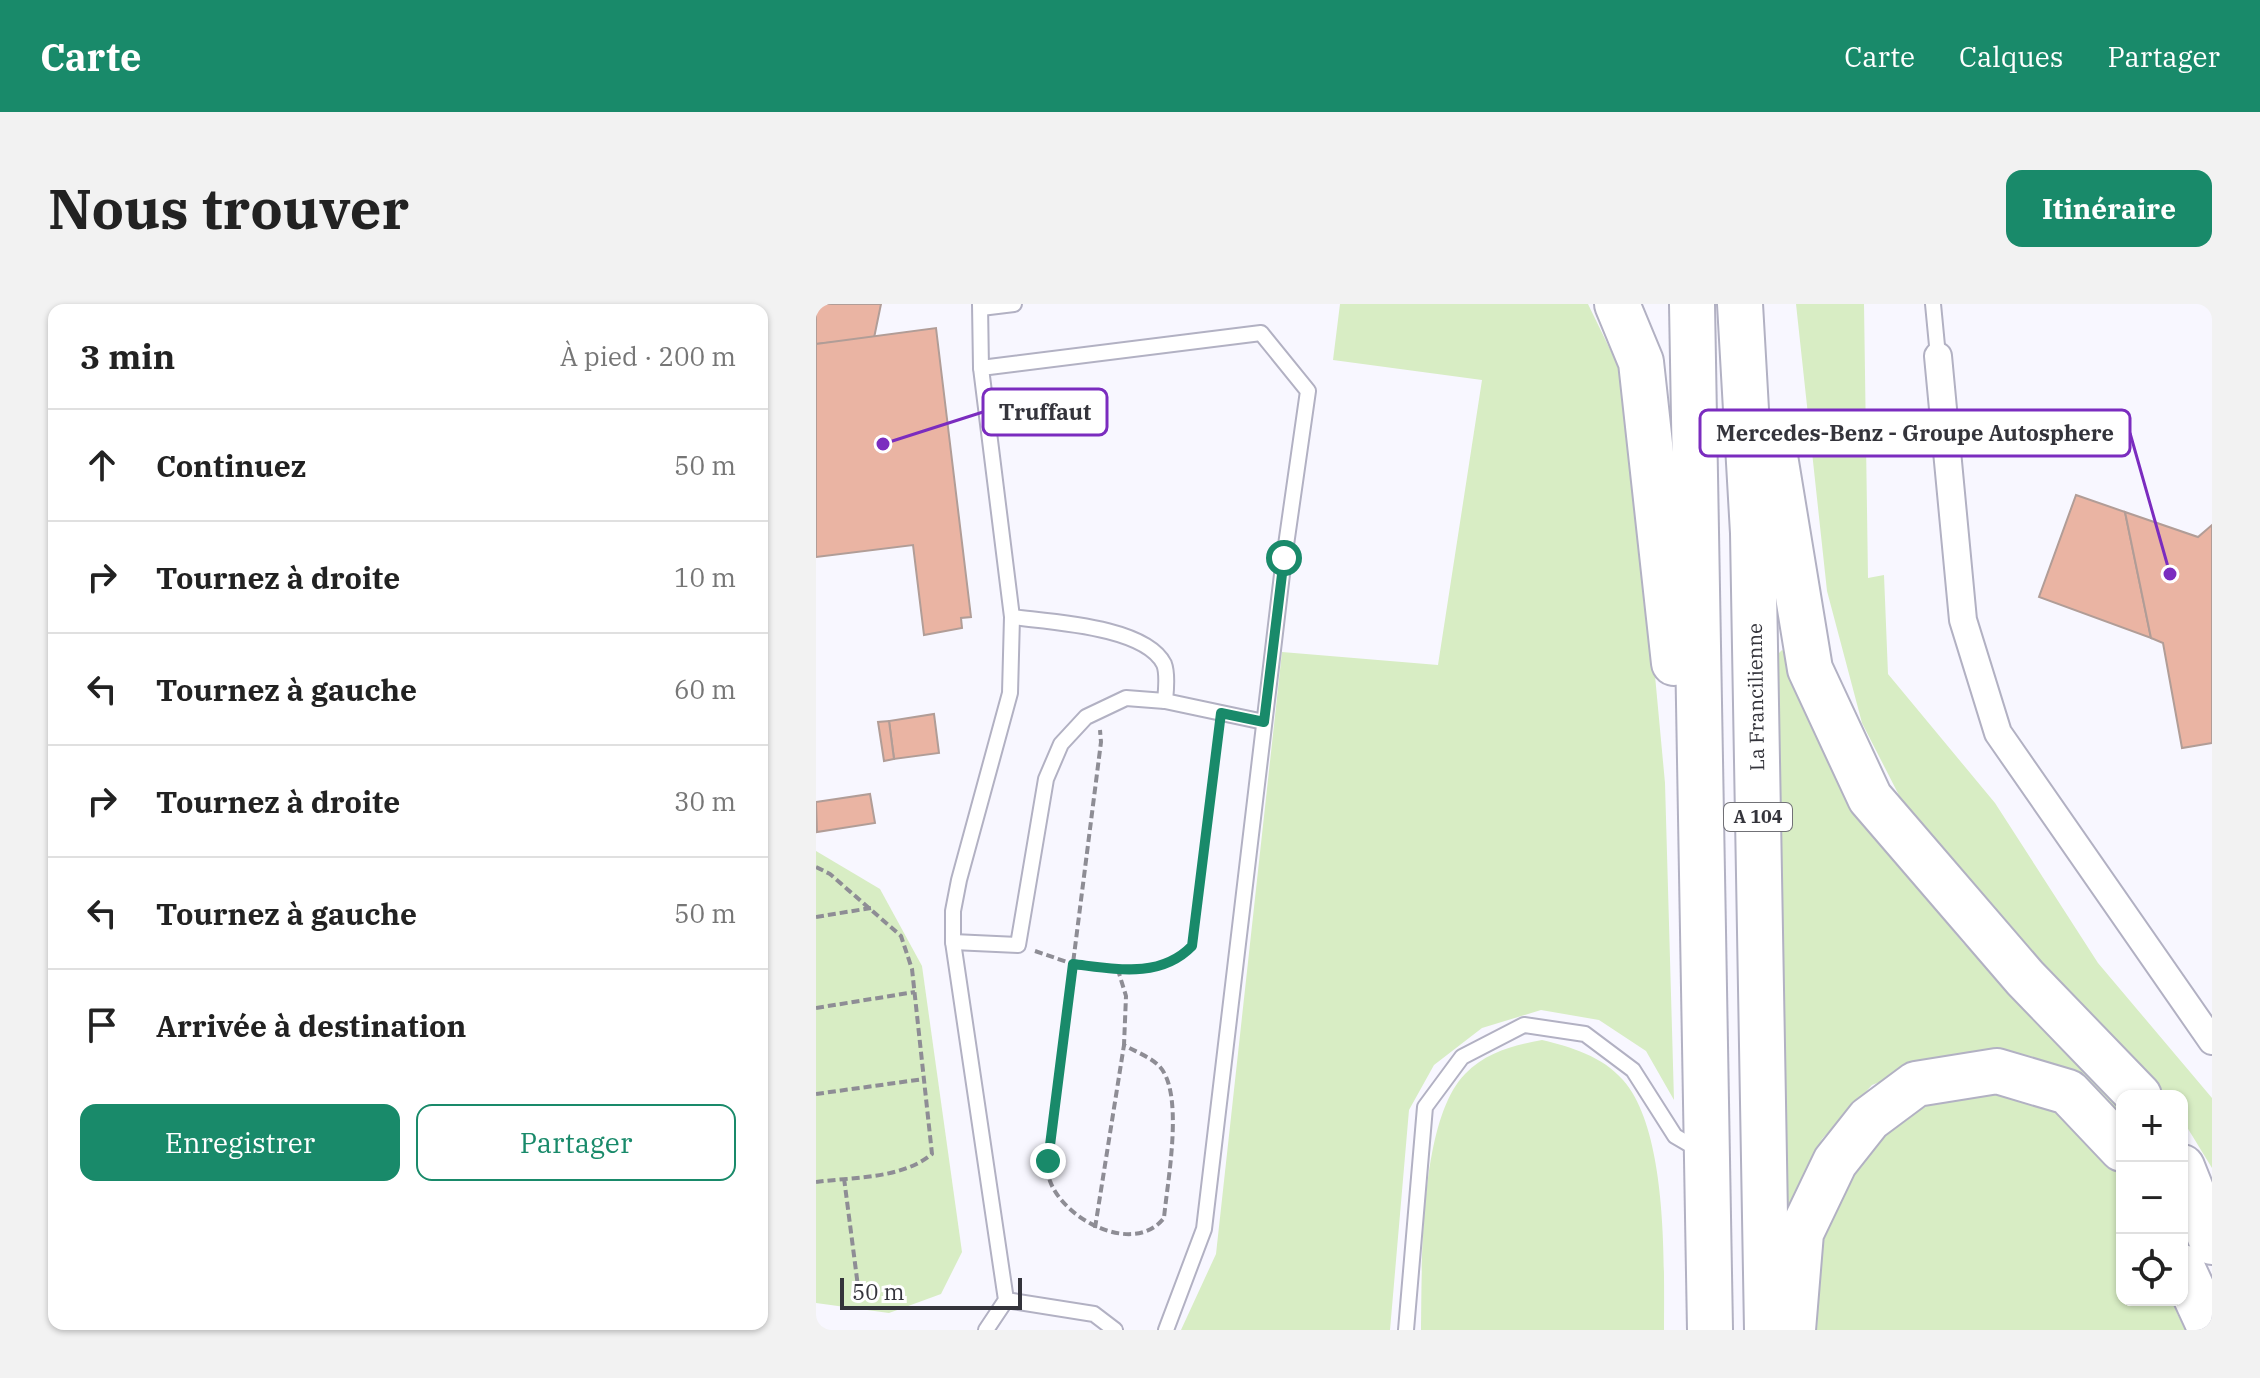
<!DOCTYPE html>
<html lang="fr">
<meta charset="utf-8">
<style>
:root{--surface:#fff;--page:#f2f2f2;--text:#222;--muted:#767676;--line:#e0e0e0;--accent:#198a6a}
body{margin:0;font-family:"IBM Plex Serif",serif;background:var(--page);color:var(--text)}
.controls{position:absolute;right:24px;bottom:24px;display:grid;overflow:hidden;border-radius:16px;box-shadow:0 2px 6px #0004}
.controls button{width:72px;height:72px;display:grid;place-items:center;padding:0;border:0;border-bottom:2px solid var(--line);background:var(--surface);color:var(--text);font:40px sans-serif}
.scale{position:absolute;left:24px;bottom:20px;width:182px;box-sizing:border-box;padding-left:8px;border:4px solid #34343b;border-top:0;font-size:22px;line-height:28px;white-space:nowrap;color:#34343b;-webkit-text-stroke:6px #fff;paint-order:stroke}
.stop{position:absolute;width:24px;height:24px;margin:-18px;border:6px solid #198a6a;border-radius:50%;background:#fff}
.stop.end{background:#198a6a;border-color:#fff;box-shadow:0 2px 8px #0008}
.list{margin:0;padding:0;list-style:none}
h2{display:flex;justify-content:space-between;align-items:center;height:104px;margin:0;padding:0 32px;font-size:34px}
h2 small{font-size:26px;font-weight:400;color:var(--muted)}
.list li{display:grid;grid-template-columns:52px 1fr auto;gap:24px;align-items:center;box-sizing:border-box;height:112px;padding:0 32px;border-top:2px solid var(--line)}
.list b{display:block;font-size:30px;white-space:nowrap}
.list em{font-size:26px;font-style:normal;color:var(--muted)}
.actions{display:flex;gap:16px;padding:24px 32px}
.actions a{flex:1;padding:18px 0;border:2px solid var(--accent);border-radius:16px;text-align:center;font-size:28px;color:var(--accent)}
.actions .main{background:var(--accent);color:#fff}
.icon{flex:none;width:44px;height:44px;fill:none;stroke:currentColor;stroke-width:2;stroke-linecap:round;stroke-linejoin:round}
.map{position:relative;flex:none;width:1396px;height:1026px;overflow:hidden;border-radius:16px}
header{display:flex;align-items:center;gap:48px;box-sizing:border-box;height:112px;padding:0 40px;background:var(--accent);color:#fff}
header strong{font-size:38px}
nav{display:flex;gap:44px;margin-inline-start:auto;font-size:28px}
.intro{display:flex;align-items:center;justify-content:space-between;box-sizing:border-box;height:192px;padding:0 48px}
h1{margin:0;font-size:56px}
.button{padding:20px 36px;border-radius:16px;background:var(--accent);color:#fff;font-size:28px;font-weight:700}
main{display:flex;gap:48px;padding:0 48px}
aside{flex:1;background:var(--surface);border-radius:16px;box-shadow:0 2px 6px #0004}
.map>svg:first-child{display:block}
.green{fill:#d8edc4}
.building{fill:#eab4a3;stroke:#b19d97;stroke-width:2}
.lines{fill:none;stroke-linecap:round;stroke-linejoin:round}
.lane-casing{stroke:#b2b1c3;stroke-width:18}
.street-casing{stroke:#b2b1c3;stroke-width:30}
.highway-casing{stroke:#b2b1c3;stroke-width:48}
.path{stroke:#8e8d95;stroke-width:4;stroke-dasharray:8 4;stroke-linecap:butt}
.lane{stroke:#fff;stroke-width:14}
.street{stroke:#fff;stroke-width:26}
.highway{stroke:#fff;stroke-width:44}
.route{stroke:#198a6a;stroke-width:10}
.labels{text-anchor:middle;stroke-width:7;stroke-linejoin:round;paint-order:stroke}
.shield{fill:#fff;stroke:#717176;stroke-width:2}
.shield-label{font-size:18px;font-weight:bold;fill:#34343b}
.street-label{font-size:20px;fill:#34343b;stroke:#fff}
.leader{fill:none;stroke:#7b2cbf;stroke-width:3}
.callout-dot{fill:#7b2cbf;stroke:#fff;stroke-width:3}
.callout{fill:#fff;stroke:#7b2cbf;stroke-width:3}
.callout-label{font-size:22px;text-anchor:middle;font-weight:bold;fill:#34343b}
</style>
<header>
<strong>Carte</strong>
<nav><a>Carte</a><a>Calques</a><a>Partager</a></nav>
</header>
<div class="intro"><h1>Nous trouver</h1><a class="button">Itinéraire</a></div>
<main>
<aside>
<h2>3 min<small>À pied · 200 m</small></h2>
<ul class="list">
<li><svg class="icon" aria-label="ahead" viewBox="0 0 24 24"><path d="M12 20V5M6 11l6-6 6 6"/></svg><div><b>Continuez</b></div><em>50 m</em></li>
<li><svg class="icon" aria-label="right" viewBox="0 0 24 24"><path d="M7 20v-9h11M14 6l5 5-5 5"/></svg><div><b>Tournez à droite</b></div><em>10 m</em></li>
<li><svg class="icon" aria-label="left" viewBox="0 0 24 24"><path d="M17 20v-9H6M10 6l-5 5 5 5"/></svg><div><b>Tournez à gauche</b></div><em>60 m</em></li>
<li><svg class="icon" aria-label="right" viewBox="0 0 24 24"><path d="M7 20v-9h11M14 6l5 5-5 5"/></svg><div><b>Tournez à droite</b></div><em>30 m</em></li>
<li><svg class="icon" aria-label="left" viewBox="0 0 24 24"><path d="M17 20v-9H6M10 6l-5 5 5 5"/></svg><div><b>Tournez à gauche</b></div><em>50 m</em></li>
<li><svg class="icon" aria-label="arrive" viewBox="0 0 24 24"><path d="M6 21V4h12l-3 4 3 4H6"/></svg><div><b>Arrivée à destination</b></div></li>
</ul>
<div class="actions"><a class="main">Enregistrer</a><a>Partager</a></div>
</aside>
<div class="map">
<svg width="1396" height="1026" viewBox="0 0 1396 1026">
<rect width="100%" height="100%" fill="#f8f7ff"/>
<g class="green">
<polygon points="524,0 772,0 807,72 829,264 849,479 858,796 830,747 783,716 725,706 666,724 618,761 593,806 574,1026 365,1026 400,950 466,348 622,361 666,76 517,56"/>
<polygon points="980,0 1048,0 1052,274 1068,271 1072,370 1179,499 1282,659 1396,794 1396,864 1366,815 1366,792 1352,792 1252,693 1089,503 1046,419 1011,287"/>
<polygon points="966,346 975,353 1054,525 1147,639 1226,716 1306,804 1306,812 1281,792 1211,754 1132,751 1056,781 1006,835 969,908 956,356"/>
<polygon points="0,547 64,585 106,662 146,948 125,990 73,1009 0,999"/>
<path d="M726,736C755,743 786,752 807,776C852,827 848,959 848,1026H605C606,961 603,817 649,770C670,748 698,741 726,736Z"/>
<polygon points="1198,785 1257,808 1293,849 1306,873 1306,996 1355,996 1369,1026 1001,1026 1005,924 1035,855 1087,807 1139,788"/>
</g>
<g class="building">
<polygon points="0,0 65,0 58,34 0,40"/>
<polygon points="120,24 155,313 145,314 146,324 108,331 97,241 0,253 0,40"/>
<polygon points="1260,191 1309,208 1335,334 1223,293"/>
<polygon points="1309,208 1382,233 1396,221 1396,439 1366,444 1347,339 1335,334"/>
<polygon points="118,410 123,449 78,455 73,417"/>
<polygon points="73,417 78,455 68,457 62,418"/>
<polygon points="54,490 59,519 1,528 0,498"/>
</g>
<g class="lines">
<g class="lane-casing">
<g id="lane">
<polyline points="164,0 165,64 196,313 194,389 143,576 137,607 137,638 190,996 170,1026"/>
<polyline points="1117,0 1122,52"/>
<polyline points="165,4 198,0"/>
<polyline points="165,64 445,29 492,87 467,262 388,925 350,1026"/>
<polyline points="349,397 448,418"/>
<path d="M137,638L202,641L230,475L245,440L270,413L310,394L349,397C350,387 352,370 348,360C329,322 233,318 196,313"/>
<polyline points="190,996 278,1010 299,1026"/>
<polyline points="590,1026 609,803 646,753 708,721 769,730 817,766 859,832 883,846"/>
</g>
</g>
<g class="street-casing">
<polyline id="street" points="1122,52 1147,316 1182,429 1396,737"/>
</g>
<g class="highway-casing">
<g id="highway">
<polyline points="801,0 825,58 858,359"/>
<polyline points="876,0 894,1026"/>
<polyline points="924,0 937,229 951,1026"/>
<polyline points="958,146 994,365 1054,494 1209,674 1323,792"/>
<polyline points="1366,863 1396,938"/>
<polyline points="1366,963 1395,1026"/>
<polyline points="977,1026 985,929 1019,858 1053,815 1100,780 1181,767 1252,788 1306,845"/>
</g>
</g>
<g class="path">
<path d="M0,563L14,570L85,632L96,665L116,850C86,875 38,873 0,878"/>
<polyline points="0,613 55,604"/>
<path d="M219,647L257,660L302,666L310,692L308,741C318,747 332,752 341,760C370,784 351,879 348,914C318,952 248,916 234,877C232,871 232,863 232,857L285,438L284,426"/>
<path d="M302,666C331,666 355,663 376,642L403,428"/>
<polyline points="0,704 99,688"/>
<polyline points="0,790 108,775"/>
<polyline points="28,874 44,998"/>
<polyline points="279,924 308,741"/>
</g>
<use href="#lane" class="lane"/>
<use href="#street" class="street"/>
<use href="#highway" class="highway"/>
</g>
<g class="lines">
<path class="route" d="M232,857L257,660C299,665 344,675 376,642L405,409L448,418L468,254"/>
</g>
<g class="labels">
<rect class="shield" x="908" y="499" width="68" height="28" rx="6"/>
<g class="shield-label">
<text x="942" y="519">A 104</text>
</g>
<g class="street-label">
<text transform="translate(940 393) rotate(-91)" y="7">La Francilienne</text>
</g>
</g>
<path class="leader" d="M67 140L167 108M1354 270L1314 129"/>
<g class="callout-dot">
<circle cx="67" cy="140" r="8"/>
<circle cx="1354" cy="270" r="8"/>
</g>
<g class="callout">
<rect x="167" y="85" width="124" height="46" rx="8"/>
<rect x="884" y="106" width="430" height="46" rx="8"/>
</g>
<g class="callout-label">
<text x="229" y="116">Truffaut</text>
<text x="1099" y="137">Mercedes-Benz - Groupe Autosphere</text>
</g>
</svg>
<div class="controls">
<button>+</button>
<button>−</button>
<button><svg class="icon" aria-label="locate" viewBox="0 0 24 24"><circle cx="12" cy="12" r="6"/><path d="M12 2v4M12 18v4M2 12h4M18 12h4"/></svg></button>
</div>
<div class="scale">50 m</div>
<div class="stop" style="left:468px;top:254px"></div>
<div class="stop end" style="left:232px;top:857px"></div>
</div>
</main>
